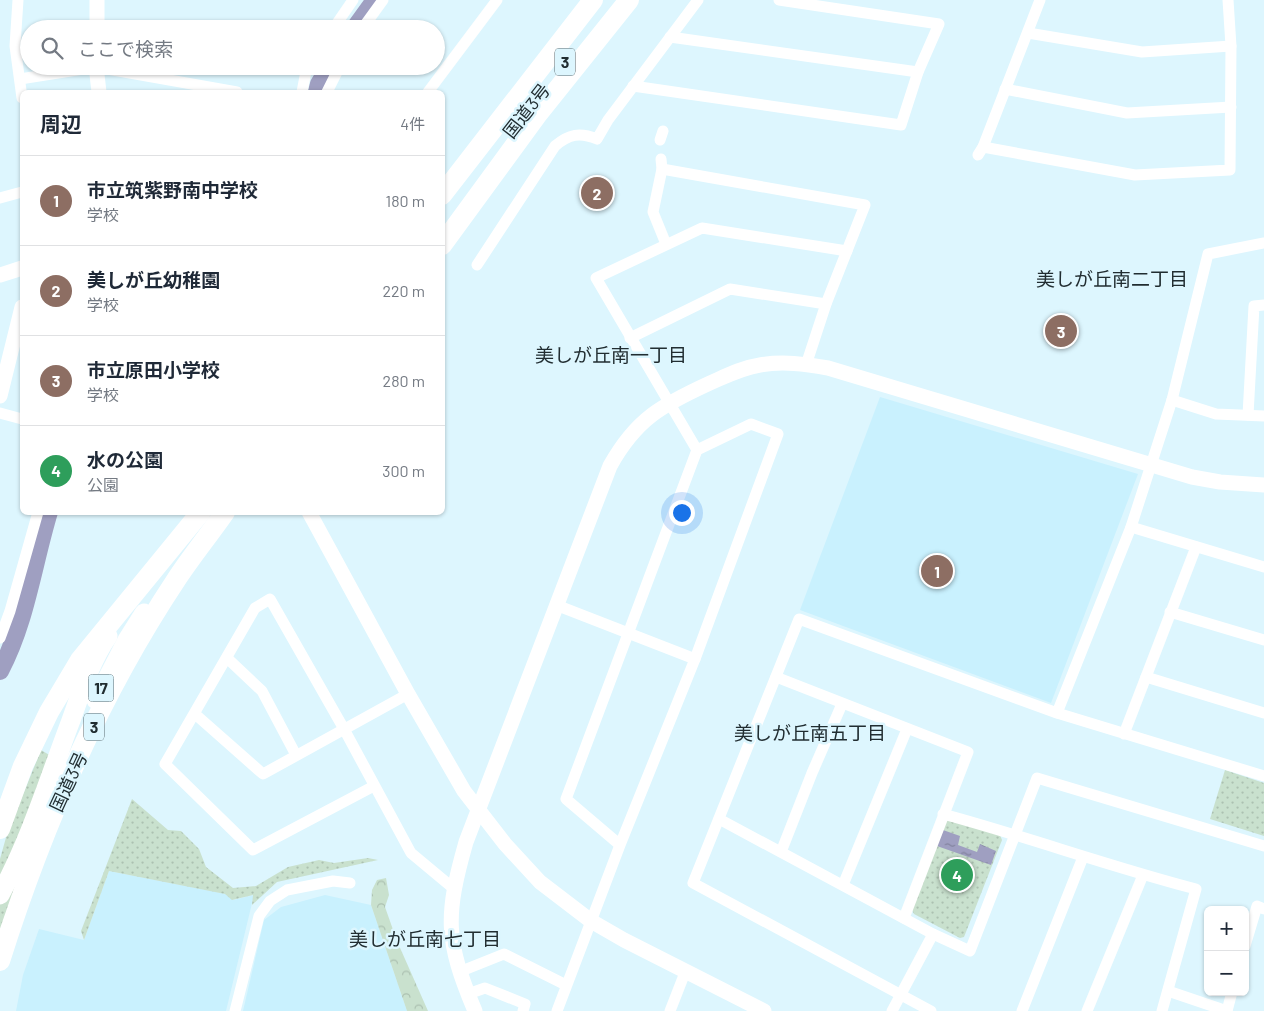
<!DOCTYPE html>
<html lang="ja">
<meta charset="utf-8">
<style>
:root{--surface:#fff;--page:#f6f6f7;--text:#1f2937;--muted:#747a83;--line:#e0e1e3;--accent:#111827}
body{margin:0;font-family:Barlow,"Noto Sans JP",sans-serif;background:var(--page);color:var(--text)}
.controls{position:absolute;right:15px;bottom:15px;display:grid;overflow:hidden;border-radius:8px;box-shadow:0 1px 4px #0004}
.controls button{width:45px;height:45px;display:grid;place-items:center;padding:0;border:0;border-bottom:1px solid var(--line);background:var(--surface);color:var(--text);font:25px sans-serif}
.you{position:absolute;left:681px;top:512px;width:18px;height:18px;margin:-12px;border:4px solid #fff;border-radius:50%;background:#1a73e8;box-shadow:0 0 0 8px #1a73e833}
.badge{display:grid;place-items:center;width:32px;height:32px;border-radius:50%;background:var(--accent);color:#fff;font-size:16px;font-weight:700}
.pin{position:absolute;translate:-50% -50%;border:2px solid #fff;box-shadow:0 1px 5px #0006}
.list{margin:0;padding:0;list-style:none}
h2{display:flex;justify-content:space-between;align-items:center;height:65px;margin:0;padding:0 20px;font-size:21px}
h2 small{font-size:16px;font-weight:400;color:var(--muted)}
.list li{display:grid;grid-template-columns:32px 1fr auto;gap:15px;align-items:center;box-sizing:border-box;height:90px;padding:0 20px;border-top:1px solid var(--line)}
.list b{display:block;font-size:19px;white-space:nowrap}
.list p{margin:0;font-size:16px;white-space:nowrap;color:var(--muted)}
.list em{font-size:16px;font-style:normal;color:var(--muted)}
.icon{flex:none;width:28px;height:28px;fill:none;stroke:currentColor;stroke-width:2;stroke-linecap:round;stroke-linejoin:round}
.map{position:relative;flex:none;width:1264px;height:1011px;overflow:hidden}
.search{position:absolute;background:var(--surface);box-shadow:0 1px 4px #0004;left:20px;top:20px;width:425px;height:55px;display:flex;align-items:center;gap:12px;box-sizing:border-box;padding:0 18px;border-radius:28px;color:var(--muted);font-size:19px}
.panel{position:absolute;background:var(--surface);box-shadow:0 1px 4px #0004;left:20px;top:90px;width:425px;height:425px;border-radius:8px}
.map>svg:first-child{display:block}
.built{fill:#c9f1fe}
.grass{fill:url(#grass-dots)}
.forest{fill:url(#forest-crowns)}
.water{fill:url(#water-ripples)}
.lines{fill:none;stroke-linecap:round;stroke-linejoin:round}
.river{stroke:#9f9fc1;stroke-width:18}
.minor{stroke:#fff;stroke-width:11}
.tertiary{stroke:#fff;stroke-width:15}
.primary{stroke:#fff;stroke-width:19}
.trunk{stroke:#fff;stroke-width:20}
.labels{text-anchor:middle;stroke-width:5;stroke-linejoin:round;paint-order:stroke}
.shield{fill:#ddf6fe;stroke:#59696e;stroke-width:1}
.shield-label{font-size:16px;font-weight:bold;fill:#212d31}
.street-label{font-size:18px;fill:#212d31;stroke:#ddf6fe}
.neighbourhood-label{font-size:19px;fill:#212d31;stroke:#ddf6fe}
</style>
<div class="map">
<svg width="1264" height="1011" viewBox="0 0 1264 1011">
<defs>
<pattern id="grass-dots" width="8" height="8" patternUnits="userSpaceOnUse" patternTransform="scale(1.25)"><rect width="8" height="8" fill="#c9e1ce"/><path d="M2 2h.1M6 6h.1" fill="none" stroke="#acc1b1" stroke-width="1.8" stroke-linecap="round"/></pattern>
<pattern id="forest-crowns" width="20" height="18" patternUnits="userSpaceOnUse" patternTransform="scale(1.25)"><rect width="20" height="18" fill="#c9e1ce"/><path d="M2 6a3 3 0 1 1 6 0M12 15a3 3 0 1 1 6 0" fill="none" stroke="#acc1b1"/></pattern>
<pattern id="water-ripples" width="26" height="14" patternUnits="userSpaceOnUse" patternTransform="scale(1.25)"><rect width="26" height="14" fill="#9f9fc1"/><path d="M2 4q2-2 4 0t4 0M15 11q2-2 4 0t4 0" fill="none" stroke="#81829d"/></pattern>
</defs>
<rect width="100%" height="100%" fill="#ddf6fe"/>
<g class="built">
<polygon points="880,397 1138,474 1051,703 800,610"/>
<polygon points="109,871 226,894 233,900 254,895 226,1011 16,1011 23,975 39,929 84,940"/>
<polygon points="325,895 371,905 407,1011 243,1011 264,920 281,907"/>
</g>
<g class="grass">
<polygon points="41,750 51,756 31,843 0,935 0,859 7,834"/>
<polygon points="1225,770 1264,783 1264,836 1210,819"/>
<polygon points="132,799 168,830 181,831 199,849 206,867 233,888 256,886 288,867 319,860 334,863 368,858 378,860 277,882 252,905 253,895 232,900 225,894 109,871 84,940 81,931"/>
<polygon points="949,820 1000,835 1002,840 964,937 960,938 914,914 912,910 944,822"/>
</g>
<polygon class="forest" points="386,878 389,895 385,907 397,941 428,1011 407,1011 371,905 372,890 377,880"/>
<polygon class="water" points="943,830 960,836 958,845 977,852 980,844 996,851 991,865 937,846"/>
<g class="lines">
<g class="river">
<polyline points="354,29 375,0"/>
<polyline points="317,92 319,84 330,66"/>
<path d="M0,671C26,622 33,565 49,512"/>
</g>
<g class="minor">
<polyline points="18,0 15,46 22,98"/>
<polyline points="333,29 353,0"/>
<polyline points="362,29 383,0"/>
<polyline points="1028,33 1142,52 1231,46"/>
<polyline points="670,37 918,72"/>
<polyline points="20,79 96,67 237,92"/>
<polyline points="633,86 901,125 918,72 939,24 779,0"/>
<polyline points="1005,89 1127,113 1231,107"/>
<polyline points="302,92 307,66"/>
<polyline points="327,92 340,66"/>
<polyline points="428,92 497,0"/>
<polyline points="660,140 663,131"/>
<polyline points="983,147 1135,175 1230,170 1231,46 1228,0"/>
<polyline points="978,155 983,147 1040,0"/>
<polyline points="661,159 662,169 653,212 666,244"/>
<polyline points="662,169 865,205 826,304 806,365"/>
<polyline points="0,198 22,192"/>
<path d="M477,265L555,146C569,134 580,132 597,139L608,120L698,0"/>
<polyline points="630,338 730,289 826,304"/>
<polyline points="1172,400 1216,414 1264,416"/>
<polyline points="0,413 22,419"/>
<polyline points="1248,415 1254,306 1264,305"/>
<polyline points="697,450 596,278 702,228 847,251"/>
<polyline points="1131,527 1264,567"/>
<polyline points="556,605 695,659"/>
<polyline points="1170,612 1264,640"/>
<polyline points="0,638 10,611 38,512"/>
<polyline points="227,658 262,691 296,755"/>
<polyline points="776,677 968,752 904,918"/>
<polyline points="1146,677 1264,713"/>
<polyline points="1057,713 1131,527 1172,400 1208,254 1264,243"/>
<polyline points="195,714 263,774 408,694"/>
<polyline points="1124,734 1196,547"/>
<polyline points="374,786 253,850 165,764 255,608 270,599 344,729 411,853 453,888"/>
<path d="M943,814C1028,837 1111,867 1196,889L1162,1011"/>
<polyline points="719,819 933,934 970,951 1037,778 1264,846"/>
<polyline points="781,852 812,773 842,704"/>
<polyline points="843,885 907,729"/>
<polyline points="1245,946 1257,906 1264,909"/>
<polyline points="459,972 504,954 566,985"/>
<polyline points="1168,991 1227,1011"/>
<polyline points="468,994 485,988 525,1004 523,1011"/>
<polyline points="235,1011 259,916 270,901 287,890 333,881 350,883"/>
<polyline points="557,1011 620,845 695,659 778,434 751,424 697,450 566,799 620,845"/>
<polyline points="670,1011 686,970"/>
<polyline points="892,1011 933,934"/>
<polyline points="931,1011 693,883 799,619 1057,713 1264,776"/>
<polyline points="1022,1011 1083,857"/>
<polyline points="1087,1011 1143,875"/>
<polyline points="1227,1011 1232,992"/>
</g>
<g class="tertiary">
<polyline points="97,29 97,0"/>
<polyline points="96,66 99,92"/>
<polyline points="0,275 22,268"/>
<polyline points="0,396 22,307"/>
<polyline points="309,512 408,694 464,791 505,844 540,882 591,921 624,940 764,1011"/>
<path d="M475,1011C445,940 445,916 466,842L610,466C636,419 662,405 710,383C726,376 741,368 760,365C783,361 805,364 828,368L1192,477L1220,482L1264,485"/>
</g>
<g class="primary">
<polyline points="96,700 127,640 144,613"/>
<path d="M0,895C30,840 48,781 70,723C81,693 90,662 108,636"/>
</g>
<g class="trunk">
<polyline points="442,195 593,0"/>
<polyline points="442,245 537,115 629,0"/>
<polyline points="0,829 23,766 49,712 80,660 201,512"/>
<path d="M0,961C42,828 99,696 176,580C191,557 209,535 225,512"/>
</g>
</g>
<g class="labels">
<g class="shield">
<rect x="555" y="48.5" width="20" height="27" rx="4"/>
<rect x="88.5" y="674.5" width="25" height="27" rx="4"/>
<rect x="84" y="713.5" width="20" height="27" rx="4"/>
</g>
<g class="shield-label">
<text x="565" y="68">3</text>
<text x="101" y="694">17</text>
<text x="94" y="733">3</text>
</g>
<g class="street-label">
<text transform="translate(527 111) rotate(-52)" y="6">国道3号</text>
<text transform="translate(69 782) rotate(-65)" y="6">国道3号</text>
</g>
<g class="neighbourhood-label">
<text x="1112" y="286">美しが丘南二丁目</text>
<text x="611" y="362">美しが丘南一丁目</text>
<text x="810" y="740">美しが丘南五丁目</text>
<text x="425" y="946">美しが丘南七丁目</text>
</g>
</g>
</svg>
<div class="controls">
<button>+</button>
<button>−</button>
</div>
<div class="you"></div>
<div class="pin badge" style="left:937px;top:571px;background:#8d6e63">1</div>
<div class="pin badge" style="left:597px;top:193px;background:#8d6e63">2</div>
<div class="pin badge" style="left:1061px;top:331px;background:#8d6e63">3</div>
<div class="pin badge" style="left:957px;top:875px;background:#2e9e5b">4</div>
<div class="search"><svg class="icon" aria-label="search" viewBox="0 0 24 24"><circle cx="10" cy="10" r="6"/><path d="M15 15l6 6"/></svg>ここで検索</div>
<section class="panel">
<h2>周辺<small>4件</small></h2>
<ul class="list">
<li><span class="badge" style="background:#8d6e63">1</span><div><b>市立筑紫野南中学校</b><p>学校</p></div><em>180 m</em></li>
<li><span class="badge" style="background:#8d6e63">2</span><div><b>美しが丘幼稚園</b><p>学校</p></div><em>220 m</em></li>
<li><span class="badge" style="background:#8d6e63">3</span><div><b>市立原田小学校</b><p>学校</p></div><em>280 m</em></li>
<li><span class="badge" style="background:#2e9e5b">4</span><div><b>水の公園</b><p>公園</p></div><em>300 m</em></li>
</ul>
</section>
</div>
